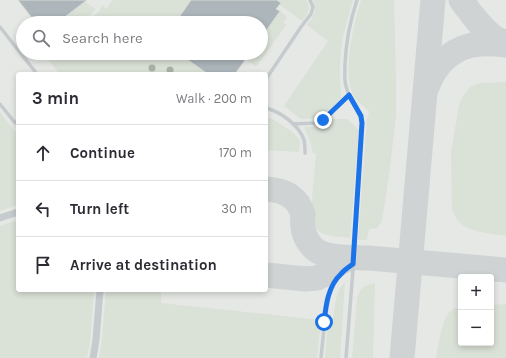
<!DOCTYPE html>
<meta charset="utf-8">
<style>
:root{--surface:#fff;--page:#f7f7f7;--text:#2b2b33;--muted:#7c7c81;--line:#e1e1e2}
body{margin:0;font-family:Karla,sans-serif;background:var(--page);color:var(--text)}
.controls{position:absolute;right:12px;bottom:12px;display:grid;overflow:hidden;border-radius:4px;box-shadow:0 2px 6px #0003}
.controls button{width:36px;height:36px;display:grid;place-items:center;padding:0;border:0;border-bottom:1px solid var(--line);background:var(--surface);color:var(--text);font:20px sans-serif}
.stop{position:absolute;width:12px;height:12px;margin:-9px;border:3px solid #1a73e8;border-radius:50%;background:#fff}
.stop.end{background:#1a73e8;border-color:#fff;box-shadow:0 1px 4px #0008}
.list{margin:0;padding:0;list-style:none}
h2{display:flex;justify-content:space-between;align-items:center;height:52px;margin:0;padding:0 16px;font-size:17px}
h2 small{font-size:13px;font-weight:400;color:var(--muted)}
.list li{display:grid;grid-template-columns:26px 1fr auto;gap:12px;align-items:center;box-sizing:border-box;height:56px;padding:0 16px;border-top:1px solid var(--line)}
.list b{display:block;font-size:15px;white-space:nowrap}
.list em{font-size:13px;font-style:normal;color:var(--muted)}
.icon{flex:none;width:22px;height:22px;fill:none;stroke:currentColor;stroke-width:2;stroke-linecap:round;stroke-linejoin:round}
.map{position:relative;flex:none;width:506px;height:358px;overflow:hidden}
.search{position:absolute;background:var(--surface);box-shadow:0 2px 6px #0003;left:16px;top:16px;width:252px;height:44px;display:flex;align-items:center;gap:10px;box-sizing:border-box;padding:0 14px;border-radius:22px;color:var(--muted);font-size:15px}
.panel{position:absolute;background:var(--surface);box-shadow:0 2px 6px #0003;left:16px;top:72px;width:252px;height:220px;border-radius:4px}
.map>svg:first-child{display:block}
.built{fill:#e6e8e6;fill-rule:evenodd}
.green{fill:#dae1d6}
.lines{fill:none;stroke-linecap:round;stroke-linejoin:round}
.taxiway{stroke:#cfd3d4;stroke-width:25}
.building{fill:#acb6bb;stroke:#dadad7}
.lane{stroke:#c6cbce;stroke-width:3.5}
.street{stroke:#c6cbce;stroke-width:7}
.tree{fill:#a8b3a3}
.route{stroke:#1a73e8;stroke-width:5}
</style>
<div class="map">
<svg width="506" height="358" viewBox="0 0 506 358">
<rect width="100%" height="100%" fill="#f8f8f5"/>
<path class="built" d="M0,0H506V358H56L39,290H266V74H18V260L0,243ZM23,23H261V53H23ZM461,277H491V343H461Z"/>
<g class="green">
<polygon points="113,0 191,0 175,23 87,23 99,11 103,5 106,9"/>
<path d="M277,0H306C312,10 308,13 302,21L279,4L280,2Z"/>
<path d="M313,0H353C350,12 346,24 343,36C339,54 340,80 341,98L321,118L301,119L284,106L328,41L307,25C314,16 317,12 313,0Z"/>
<path d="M361,0H394L396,80V115L390,168L382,221L377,228L369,229L367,240H358L367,119L369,112C365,107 357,102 354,96C341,73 354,24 361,0Z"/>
<polygon points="85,2 96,9 83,22 57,23"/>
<polygon points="280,11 287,17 283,22 286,25 256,67 246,59 250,53 261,53 261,38"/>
<polygon points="43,53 178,53 208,74 58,74 59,73"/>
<path d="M506,82V236C493,234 470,232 460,223C456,219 454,214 452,209L451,153L459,105L463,96L470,87L480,83Z"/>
<polygon points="0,112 15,132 18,129 18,204 9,208 0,211"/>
<path d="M266,116C274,120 298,133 300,142C300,145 299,149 299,152L266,150Z"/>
<path d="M330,119H347L359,130L350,238C343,237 330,236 324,234C315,231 311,219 311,210L316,154L313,153L310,141L304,127C314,126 323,125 330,119Z"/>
<polygon points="18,220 18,290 94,290 90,343 87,358 0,358 0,226"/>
<path d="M345,282L340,358H325L328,320H333C335,308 335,291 345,282Z"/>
<path d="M375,283L373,358H352L357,298C361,287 365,285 375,283Z"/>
<polygon points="106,290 161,290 161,303 321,320 317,358 99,358 102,340"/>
<path d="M506,304V358H436C438,347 442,316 452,310C454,308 458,308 461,307V343H491V305Z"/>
</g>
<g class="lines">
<g class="taxiway">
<path d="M461,0C470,12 484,32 497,39C500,41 503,41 506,42"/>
<path d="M427,87C436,63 454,46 480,44C489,43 498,44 506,45"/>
<path d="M266,189C283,190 298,196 303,215C303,219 302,223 303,227C304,237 311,249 321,253C335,259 355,257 369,258C415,262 460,266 506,270"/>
<polyline points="266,275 306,279 317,278 325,274 341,262 354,257"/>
<polyline points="402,358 433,0"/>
</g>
</g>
<g class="building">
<polygon points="18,0 87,0 57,23 36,23"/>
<polygon points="191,0 277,0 281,3 276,9 280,11 261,38 261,23 175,23"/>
<polygon points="178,53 250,53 235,74 208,74"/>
</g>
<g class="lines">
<g class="lane">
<polyline points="0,27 37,74"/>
<polyline points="266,79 301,27 311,14 313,7 310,0"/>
<polyline points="0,104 15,123 18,120"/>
<path d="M266,108C281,112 299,125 304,140C305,144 305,149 305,153"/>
<polyline points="293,124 315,123 323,120 349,95"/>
<polyline points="321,358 327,299 334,283 340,274 353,264"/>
<path d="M346,358L354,257L362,123C359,110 349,100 346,86C344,79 345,72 345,64C346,42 350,21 357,0"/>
</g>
<g class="street">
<polyline points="0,218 18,212"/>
<polyline points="93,358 96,340 100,290"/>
</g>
</g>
<g class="tree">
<circle cx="152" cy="68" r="3.5"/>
<circle cx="170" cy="70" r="3.5"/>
</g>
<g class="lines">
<path class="route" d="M323,120L349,95L361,116L362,123L353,264C349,267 344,270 341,274C328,286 326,305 324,322"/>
</g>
</svg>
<div class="controls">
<button>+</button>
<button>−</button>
</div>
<div class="stop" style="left:324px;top:322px"></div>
<div class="stop end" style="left:323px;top:120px"></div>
<div class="search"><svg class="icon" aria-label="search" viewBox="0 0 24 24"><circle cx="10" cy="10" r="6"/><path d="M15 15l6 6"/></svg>Search here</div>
<section class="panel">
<h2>3 min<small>Walk · 200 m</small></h2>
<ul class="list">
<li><svg class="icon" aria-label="ahead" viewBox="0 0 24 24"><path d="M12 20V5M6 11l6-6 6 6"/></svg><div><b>Continue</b></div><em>170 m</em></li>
<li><svg class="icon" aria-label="left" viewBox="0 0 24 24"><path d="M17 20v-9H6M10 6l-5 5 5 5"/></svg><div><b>Turn left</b></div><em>30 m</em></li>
<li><svg class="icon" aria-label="arrive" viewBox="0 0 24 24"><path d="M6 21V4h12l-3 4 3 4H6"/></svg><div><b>Arrive at destination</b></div></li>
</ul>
</section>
</div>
